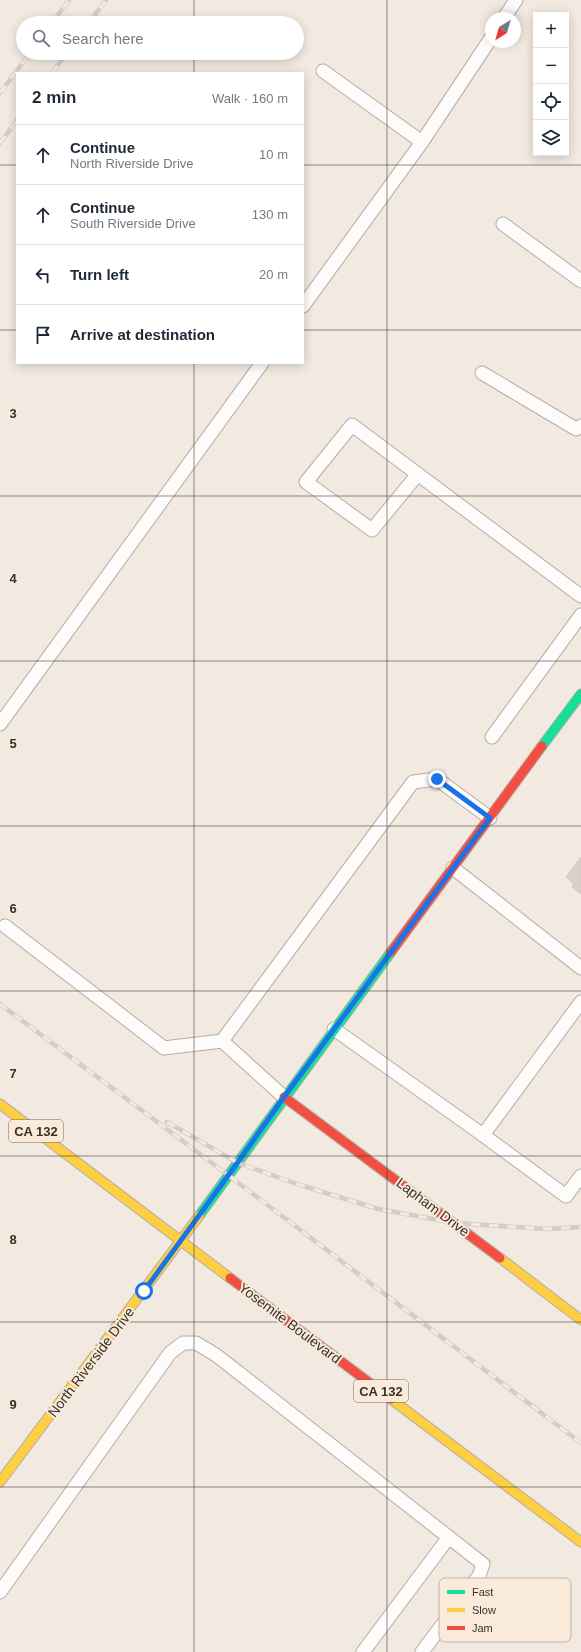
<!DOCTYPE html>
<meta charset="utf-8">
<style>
:root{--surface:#fff;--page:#f2f2f3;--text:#1f2937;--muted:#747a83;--line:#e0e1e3}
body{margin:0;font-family:Arial,sans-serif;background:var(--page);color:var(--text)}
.controls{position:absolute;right:12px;top:12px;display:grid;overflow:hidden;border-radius:0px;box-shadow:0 2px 10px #0003}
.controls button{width:36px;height:36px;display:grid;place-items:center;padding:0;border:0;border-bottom:1px solid var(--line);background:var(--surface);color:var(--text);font:20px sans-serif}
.compass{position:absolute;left:485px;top:12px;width:36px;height:36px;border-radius:50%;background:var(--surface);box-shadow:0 2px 10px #0003;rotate:217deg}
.stop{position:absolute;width:12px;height:12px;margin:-9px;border:3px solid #1a73e8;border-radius:50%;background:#fff}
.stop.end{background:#1a73e8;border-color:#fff;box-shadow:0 1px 4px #0008}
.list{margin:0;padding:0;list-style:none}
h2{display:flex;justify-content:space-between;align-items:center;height:52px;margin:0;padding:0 16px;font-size:17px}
h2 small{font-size:13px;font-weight:400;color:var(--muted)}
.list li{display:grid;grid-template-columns:26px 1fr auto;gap:12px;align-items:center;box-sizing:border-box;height:60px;padding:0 16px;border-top:1px solid var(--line)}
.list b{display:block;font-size:15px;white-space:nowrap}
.list p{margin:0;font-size:13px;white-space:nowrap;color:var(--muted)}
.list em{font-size:13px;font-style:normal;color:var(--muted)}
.icon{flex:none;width:22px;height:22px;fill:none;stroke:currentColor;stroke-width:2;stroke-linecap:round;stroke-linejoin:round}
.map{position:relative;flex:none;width:581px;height:1652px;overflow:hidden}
.search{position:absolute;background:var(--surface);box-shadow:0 2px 10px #0003;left:16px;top:16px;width:288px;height:44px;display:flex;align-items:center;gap:10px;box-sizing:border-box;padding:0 14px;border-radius:22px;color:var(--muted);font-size:15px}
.panel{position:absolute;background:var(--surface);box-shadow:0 2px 10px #0003;left:16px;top:72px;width:288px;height:292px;border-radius:0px}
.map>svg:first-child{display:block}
.building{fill:#d7d1c7;stroke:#d0cbc4}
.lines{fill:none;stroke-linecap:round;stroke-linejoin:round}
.lane-casing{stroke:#b3aea7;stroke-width:15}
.fast-casing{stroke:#b3aea7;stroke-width:11}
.slow-casing{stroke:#b3aea7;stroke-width:11}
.jam-casing{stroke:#b3aea7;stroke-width:11}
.lane{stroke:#fdfcfa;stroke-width:13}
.fast{stroke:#16e098;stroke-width:9}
.slow{stroke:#ffcf43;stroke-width:9}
.jam{stroke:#f24e42;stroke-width:9}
.rail-casing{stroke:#d0cdcb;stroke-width:4.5}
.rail{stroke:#f9eada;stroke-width:3;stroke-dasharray:9;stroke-linecap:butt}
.route{stroke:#1a73e8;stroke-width:5}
.grid{fill:none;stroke:#37312b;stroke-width:1;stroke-opacity:0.55}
.labels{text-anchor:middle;stroke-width:4;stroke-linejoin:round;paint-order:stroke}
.shield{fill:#f9eada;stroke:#716860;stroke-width:1}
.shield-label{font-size:13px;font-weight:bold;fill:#37312b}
.street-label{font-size:14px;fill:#37312b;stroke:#f9eada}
.key{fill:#f9eada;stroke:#bfb2a6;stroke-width:1}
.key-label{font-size:11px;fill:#37312b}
.grid-label{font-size:13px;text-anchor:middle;font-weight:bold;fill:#37312b;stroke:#f9eada;stroke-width:4;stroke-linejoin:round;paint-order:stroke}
</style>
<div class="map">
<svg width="581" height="1652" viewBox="0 0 581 1652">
<rect width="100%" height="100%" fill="#f2eae1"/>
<polygon class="building" points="581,857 581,894 572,887 574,884 566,877"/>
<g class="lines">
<g class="lane-casing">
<g id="lane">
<polyline points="504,18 516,0"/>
<polyline points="323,71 422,142"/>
<polyline points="503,224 581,281"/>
<polyline points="303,306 422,142 491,38"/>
<polyline points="482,373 576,429 581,426"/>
<polyline points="418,474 372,530 306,482 352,425 581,596"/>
<polyline points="0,724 262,363"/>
<polyline points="492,737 581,615"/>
<polyline points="453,868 581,968"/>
<polyline points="5,926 164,1048 222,1041 413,782 437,779 490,818"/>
<polyline points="334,1029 483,1135 581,1002"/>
<polyline points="222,1041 284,1097"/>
<polyline points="483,1135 566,1196 581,1176"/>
<polyline points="0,1592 170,1353 183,1343 196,1343 216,1355 483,1564 479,1576 422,1652"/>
<polyline points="363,1652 449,1537"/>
</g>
</g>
<g class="fast-casing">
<g id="fast">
<polyline points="542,746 581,694"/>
<polyline points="199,1216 391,952"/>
</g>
</g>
<g class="slow-casing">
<g id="slow">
<polyline points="0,1104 230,1278"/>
<polyline points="500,1258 581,1320"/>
<polyline points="391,1399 581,1542"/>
<polyline points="0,1482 199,1216"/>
</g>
</g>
<g class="jam-casing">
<g id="jam">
<polyline points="391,952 542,746"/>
<polyline points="284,1097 500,1258"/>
<polyline points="230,1278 391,1399"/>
</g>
</g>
<use href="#lane" class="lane"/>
<use href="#fast" class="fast"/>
<use href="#slow" class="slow"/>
<use href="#jam" class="jam"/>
<g class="rail-casing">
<g id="rail">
<polyline points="52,23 69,0"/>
<polyline points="89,23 106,0"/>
<polyline points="52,73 67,53"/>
<polyline points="0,93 30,53"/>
<polyline points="0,143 17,120"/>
<polyline points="0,1004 228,1175 581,1443"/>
<polyline points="167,1122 238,1163 297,1184 378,1209 455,1223 546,1229 581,1227"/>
</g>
</g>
<use href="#rail" class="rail"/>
</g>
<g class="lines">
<polyline class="route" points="144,1291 238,1162 284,1097 490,818 437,779"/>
</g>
<path class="grid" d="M194,0V23M387,0V1652M194,53V73M0,165H17M303,165H581M0,330H17M303,330H581M194,363V1652M0,496H581M0,661H581M0,826H581M0,991H581M0,1156H581M0,1322H581M0,1487H581"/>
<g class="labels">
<g class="shield">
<rect x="9" y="1120" width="54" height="22" rx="3"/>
<rect x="354" y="1380" width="54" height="22" rx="3"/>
</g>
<g class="shield-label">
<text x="36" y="1136">CA 132</text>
<text x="381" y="1396">CA 132</text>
</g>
<g class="street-label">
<text transform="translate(433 1207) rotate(37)" y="5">Lapham Drive</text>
<text transform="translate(290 1323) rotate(37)" y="5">Yosemite Boulevard</text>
<text transform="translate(91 1362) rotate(-53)" y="5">North Riverside Drive</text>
</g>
</g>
<rect x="439" y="1578" width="132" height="64" rx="6" class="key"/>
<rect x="447" y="1590" width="18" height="4" fill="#16e098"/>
<rect x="447" y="1608" width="18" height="4" fill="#ffcf43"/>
<rect x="447" y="1626" width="18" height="4" fill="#f24e42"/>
<g class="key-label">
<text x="472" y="1596">Fast</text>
<text x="472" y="1614">Slow</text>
<text x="472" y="1632">Jam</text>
</g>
<g class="grid-label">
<text x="13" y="418">3</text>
<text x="13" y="583">4</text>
<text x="13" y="748">5</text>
<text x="13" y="913">6</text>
<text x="13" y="1078">7</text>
<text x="13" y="1244">8</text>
<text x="13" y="1409">9</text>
</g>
</svg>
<div class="controls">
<button>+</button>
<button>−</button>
<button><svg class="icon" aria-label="locate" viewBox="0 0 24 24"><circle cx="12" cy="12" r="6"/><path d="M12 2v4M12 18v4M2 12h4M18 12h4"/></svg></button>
<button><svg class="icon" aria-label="layers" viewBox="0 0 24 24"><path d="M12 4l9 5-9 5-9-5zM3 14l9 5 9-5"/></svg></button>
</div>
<svg class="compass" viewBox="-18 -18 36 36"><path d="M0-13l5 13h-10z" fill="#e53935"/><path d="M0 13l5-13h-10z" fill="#747a83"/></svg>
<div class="stop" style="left:144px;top:1291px"></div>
<div class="stop end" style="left:437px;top:779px"></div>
<div class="search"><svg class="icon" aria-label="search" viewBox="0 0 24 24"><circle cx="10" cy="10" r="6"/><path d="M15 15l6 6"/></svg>Search here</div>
<section class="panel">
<h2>2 min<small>Walk · 160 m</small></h2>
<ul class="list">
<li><svg class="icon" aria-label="ahead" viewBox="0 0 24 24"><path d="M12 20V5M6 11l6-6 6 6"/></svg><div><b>Continue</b><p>North Riverside Drive</p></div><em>10 m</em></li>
<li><svg class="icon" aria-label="ahead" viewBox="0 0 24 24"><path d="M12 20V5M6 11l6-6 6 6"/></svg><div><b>Continue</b><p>South Riverside Drive</p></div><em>130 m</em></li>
<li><svg class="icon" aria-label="left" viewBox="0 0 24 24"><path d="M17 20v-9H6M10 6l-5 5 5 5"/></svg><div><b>Turn left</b></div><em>20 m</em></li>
<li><svg class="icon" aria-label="arrive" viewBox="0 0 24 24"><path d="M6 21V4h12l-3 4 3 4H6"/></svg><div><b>Arrive at destination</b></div></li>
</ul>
</section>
</div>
